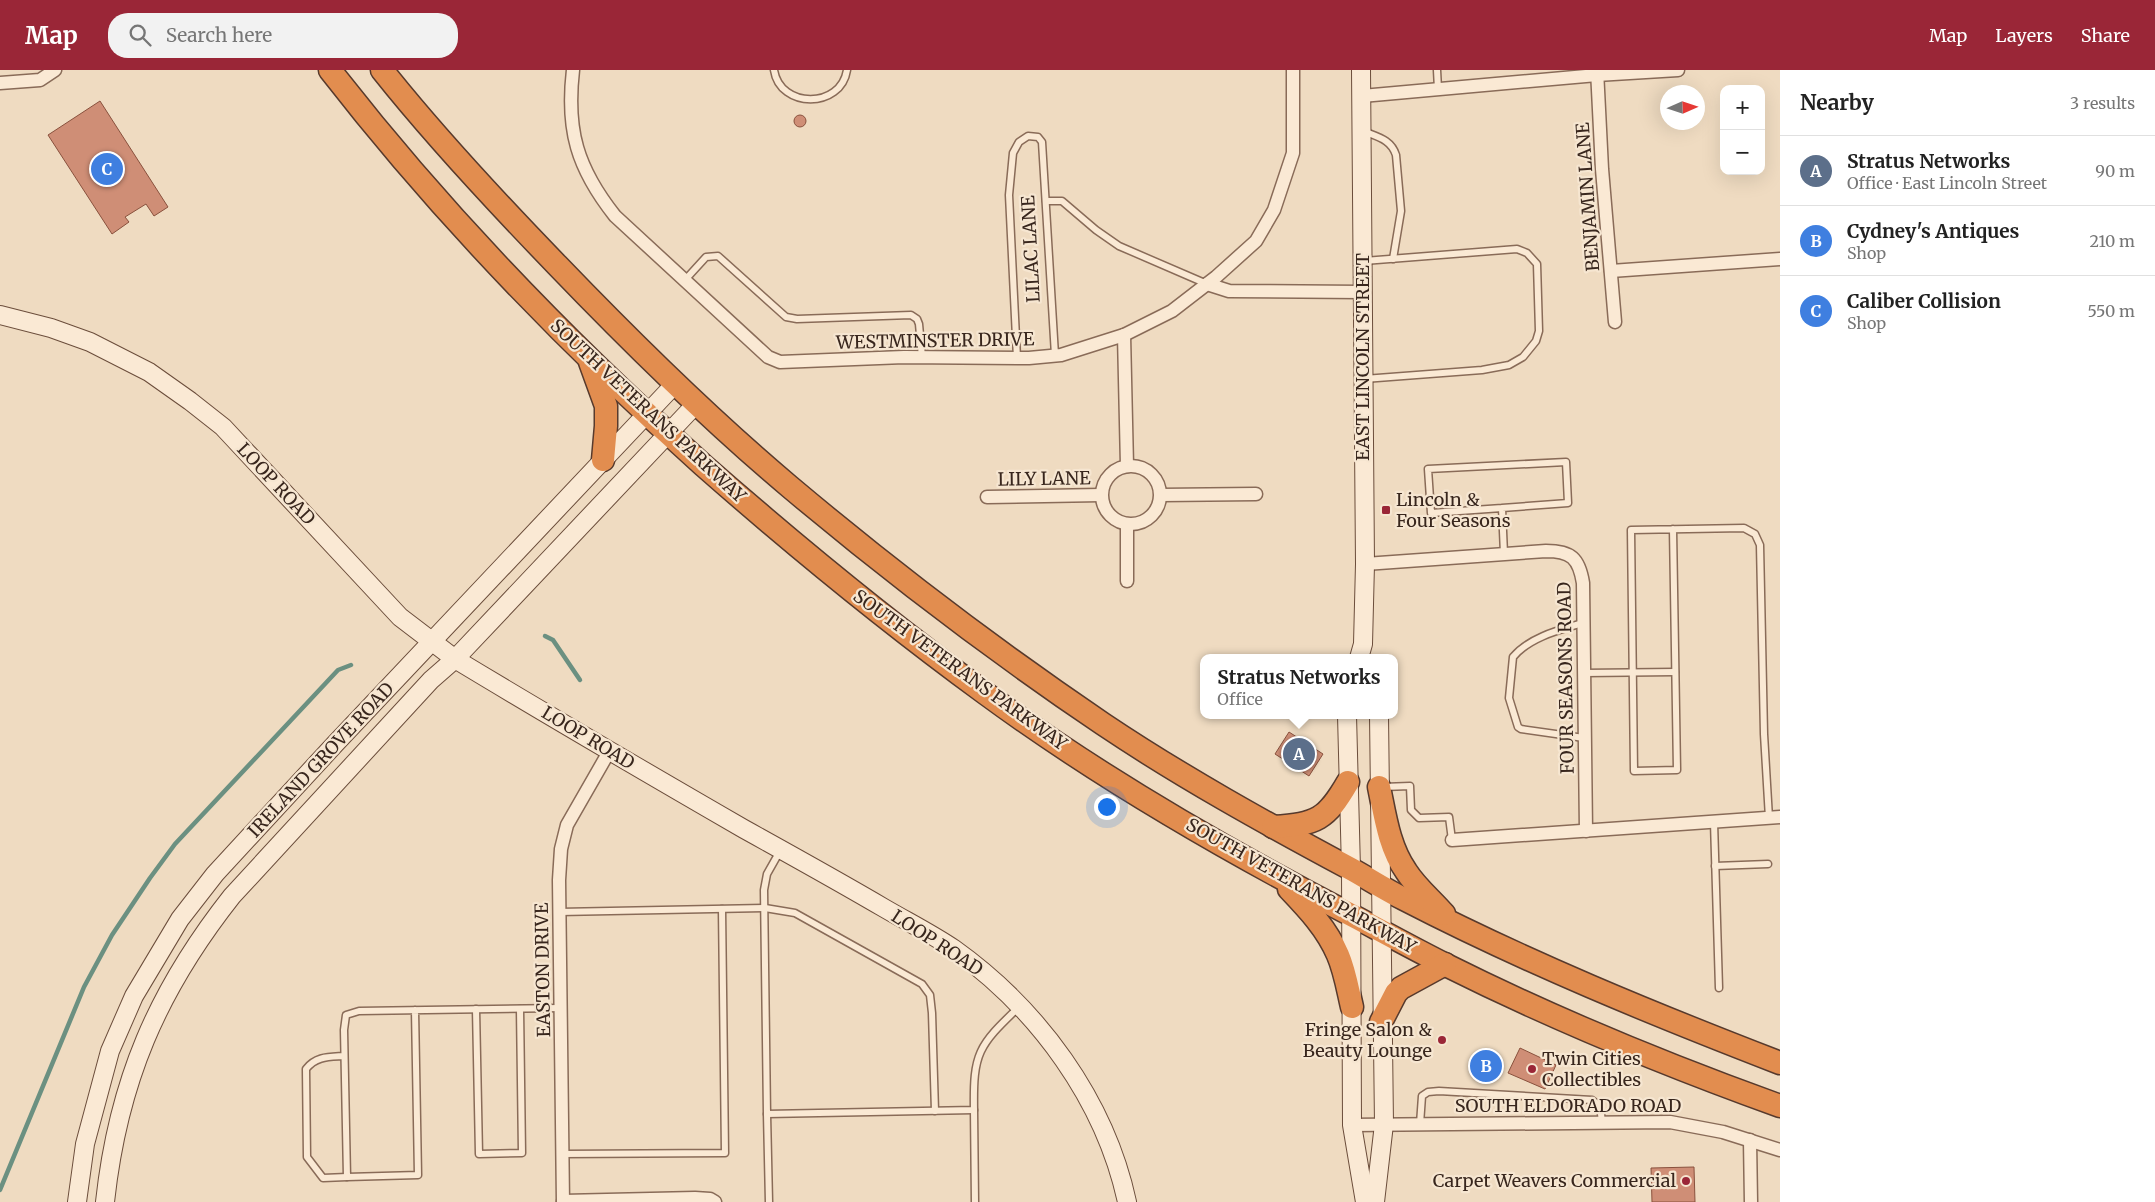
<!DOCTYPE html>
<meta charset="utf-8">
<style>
:root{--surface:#fff;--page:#f2f2f2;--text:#222;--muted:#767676;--line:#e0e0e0;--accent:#9a2637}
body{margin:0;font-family:Merriweather,serif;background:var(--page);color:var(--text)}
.controls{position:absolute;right:15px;top:15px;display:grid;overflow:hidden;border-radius:10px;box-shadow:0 5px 20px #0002}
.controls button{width:45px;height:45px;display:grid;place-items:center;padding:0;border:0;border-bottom:1px solid var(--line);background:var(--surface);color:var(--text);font:25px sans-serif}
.compass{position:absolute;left:1660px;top:15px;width:45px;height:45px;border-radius:50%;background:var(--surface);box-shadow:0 5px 20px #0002;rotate:87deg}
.you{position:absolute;left:1106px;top:736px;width:18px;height:18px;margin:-12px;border:4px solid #fff;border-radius:50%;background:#1a73e8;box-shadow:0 0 0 8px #1a73e833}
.badge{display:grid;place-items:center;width:32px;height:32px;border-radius:50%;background:var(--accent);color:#fff;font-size:16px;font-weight:700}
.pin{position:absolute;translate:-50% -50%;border:2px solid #fff;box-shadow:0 1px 5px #0006}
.popup{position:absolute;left:1200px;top:584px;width:198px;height:65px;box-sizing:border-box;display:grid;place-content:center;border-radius:10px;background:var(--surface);filter:drop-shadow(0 1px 4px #0005);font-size:16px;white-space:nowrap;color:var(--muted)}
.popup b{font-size:19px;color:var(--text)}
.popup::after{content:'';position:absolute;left:50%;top:100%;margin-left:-10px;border:10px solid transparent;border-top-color:var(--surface)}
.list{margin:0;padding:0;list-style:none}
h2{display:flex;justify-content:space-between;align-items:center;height:65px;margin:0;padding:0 20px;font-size:21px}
h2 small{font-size:16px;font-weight:400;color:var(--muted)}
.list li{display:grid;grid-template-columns:32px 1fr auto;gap:15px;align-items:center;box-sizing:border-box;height:70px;padding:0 20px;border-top:1px solid var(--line)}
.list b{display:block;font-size:19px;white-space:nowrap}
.list p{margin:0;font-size:16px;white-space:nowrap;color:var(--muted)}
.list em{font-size:16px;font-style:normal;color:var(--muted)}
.icon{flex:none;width:28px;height:28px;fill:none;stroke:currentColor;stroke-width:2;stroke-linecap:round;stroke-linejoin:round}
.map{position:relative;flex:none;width:1780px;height:1132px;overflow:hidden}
header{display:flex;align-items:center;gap:30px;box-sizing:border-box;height:70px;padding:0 25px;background:var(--accent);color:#fff}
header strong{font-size:24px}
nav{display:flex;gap:28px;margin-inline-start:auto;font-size:18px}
.search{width:350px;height:45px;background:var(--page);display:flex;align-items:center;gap:12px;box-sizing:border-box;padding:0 18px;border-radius:20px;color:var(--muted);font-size:19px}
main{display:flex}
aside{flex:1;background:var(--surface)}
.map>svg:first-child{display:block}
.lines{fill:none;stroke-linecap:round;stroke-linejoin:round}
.stream{stroke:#6b9081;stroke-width:4.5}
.building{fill:#cf8e76;stroke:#89513d}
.lane-casing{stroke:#896b58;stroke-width:9}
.street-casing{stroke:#896b58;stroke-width:15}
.secondary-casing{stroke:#6b4d3b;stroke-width:20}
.highway-casing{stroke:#573a2d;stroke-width:25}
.lane{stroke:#fae9d4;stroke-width:6}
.street{stroke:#fae9d4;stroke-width:12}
.secondary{stroke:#fae9d4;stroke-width:18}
.highway{stroke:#e28d4f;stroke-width:22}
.poi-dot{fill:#9a2637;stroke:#f6e6d1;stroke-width:2}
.labels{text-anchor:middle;stroke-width:4.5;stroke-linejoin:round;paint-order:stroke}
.street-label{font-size:18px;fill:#38261d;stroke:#f6e6d1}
.poi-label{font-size:18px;fill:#38261d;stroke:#f6e6d1;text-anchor:start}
</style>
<header>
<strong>Map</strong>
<div class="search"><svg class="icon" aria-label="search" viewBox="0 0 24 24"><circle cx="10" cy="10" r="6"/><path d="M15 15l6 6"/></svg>Search here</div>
<nav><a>Map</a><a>Layers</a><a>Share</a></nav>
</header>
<main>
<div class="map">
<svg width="1780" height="1132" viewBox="0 0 1780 1132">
<rect width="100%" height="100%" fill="#efdbc1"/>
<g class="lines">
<g class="stream">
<polyline points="545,566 553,570 580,610"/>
<polyline points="0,1120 84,917 112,865 150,808 175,774 338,600 351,595"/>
</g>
</g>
<g class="building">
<polygon points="100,31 168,137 154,146 146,134 125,147 129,152 112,164 48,65"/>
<circle cx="800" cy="51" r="6"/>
<polygon points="1289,662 1323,684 1309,706 1275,684"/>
<polygon points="1520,978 1556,995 1545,1019 1508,1003"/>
<polygon points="1694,1097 1695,1132 1652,1132 1651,1098"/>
</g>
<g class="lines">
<g class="lane-casing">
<g id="lane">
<path d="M774,0C780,39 841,39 847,0"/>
<polyline points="1437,0 1438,19"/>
<path d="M1363,61C1377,67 1391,69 1396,85L1401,141L1393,189"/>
<polyline points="1046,131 1062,131 1096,160 1119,176 1207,214"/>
<polyline points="1364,191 1517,179 1527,183 1537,194 1539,261 1536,271 1523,287 1509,295 1482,300 1364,309"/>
<polyline points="685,210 706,187 718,186 786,247 797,249 911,245 917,249 919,254 922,287"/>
<polyline points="1017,288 1009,125 1013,83 1019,72 1028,66 1038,67 1042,72 1055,285"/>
<polyline points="1502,438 1431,443 1428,399 1566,392 1568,433 1502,438 1504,484"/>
<polyline points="1673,459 1677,700 1634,701 1631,460 1744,458 1755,464 1760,475 1764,664 1769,748"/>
<path d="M1583,553C1559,560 1530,567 1513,587L1509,628L1518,657L1521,659L1584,668"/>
<polyline points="1584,603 1675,602"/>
<polyline points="1383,717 1410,716 1411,740 1419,748 1449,747 1452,770"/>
<polyline points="1714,752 1719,918"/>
<path d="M780,781L767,804L764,820L767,1044L974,1040C973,983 978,976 1019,937"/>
<polyline points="1715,796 1768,794"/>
<polyline points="559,842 765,838 795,843 922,914 930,925 932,943 935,1041"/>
<polyline points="476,939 479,1084 522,1083 520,939"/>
<polyline points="415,940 418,1105 347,1107 344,960 346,945 359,941 560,938"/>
<path d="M344,986C329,987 316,986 306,999L307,1087L323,1108L347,1107"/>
<polyline points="974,1040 975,1132"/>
<polyline points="767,1044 769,1132"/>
<polyline points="1420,1054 1422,1026 1428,1022 1439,1021 1592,1030 1600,1036 1602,1052"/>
<polyline points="562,1084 725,1083 722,839"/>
</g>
</g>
<g class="street-casing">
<g id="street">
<path d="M573,0C566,60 577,98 615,146L768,287L780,292L904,287L1029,288L1061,285L1124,265L1172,241L1216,207L1256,171L1274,140L1293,83V0"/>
<polyline points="1597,0 1602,99 1615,252"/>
<polyline points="0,13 40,10 55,0"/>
<polyline points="1362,26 1597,5 1678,0"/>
<polyline points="1611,201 1780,189"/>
<polyline points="1207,214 1229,221 1363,222"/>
<polyline points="1124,265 1127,396"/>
<circle cx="1131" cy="425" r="29"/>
<polyline points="1161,425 1256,424"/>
<polyline points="987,427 1101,425"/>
<polyline points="1127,454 1127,511"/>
<path d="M1365,494L1546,481C1571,481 1579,488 1583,513L1586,761"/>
<polyline points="1452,770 1780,747"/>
<polyline points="1352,1055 1670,1052 1723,1062 1780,1080"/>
<polyline points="1750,1070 1751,1132"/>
<polyline points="563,1131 695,1128 710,1129 715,1132"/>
<polyline points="563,1132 559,810 561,779 567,755 610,680"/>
</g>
</g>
<g class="secondary-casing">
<g id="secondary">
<path d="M0,245L51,258L90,272L149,302L190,331L223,357L400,547L455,589C551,647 647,703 744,759C791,785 838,811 884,838C908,852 932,864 954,879C1038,939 1105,1030 1127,1132"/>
<polyline points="1359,588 1363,574 1365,494 1361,0"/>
<polyline points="1347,645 1351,799 1352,1055 1365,1132"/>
<polyline points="77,1132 85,1074 110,981 134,926 180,849 215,804 335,674 675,314"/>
<path d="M105,1132C118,1012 157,921 232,826L431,610L455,589L697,333"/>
<polyline points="1375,1132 1384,1054 1379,645"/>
</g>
</g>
<g class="highway-casing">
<g id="highway">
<path d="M330,0C441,143 568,274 703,395C794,475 888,552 985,623C1102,709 1229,782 1357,848C1387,864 1416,880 1446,895C1554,949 1666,995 1780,1036"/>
<path d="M382,0C436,68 496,132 557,195C631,272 708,348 790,417C890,501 995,581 1103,654C1182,707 1267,754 1351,799C1369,809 1386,820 1404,829C1526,892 1653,944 1780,993"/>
<polyline points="590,292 606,336 606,356 603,390"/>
<path d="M1379,717C1385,746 1389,777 1406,801C1416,817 1432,830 1444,844"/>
<path d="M1273,757C1317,754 1326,750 1348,712"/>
<path d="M1289,819C1308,839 1327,859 1338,885C1345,901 1348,920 1352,937"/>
<polyline points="1381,952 1396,923 1401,918 1445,894"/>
</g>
</g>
<use href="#lane" class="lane"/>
<use href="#street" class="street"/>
<use href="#secondary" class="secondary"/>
<use href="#highway" class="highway"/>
</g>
<g class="poi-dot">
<rect x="1381" y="435" width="10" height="10" rx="2.5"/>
<circle cx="1442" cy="970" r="5"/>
<circle cx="1532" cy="999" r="5"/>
<circle cx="1686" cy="1111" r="5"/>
</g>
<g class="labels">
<g class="street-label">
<text transform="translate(1588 127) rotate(-94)" y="6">BENJAMIN LANE</text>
<text transform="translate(1031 179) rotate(-93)" y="6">LILAC LANE</text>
<text transform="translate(935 271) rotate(-1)" y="6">WESTMINSTER DRIVE</text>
<text transform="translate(1363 287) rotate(-90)" y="6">EAST LINCOLN STREET</text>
<text transform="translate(648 341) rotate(43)" y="6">SOUTH VETERANS PARKWAY</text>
<text transform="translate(1044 409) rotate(-1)" y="6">LILY LANE</text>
<text transform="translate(276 414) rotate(47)" y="6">LOOP ROAD</text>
<text transform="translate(960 600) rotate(36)" y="6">SOUTH VETERANS PARKWAY</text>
<text transform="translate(1566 608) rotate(-91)" y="6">FOUR SEASONS ROAD</text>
<text transform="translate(588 668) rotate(31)" y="6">LOOP ROAD</text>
<text transform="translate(321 690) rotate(-47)" y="6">IRELAND GROVE ROAD</text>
<text transform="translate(1301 816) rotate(29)" y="6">SOUTH VETERANS PARKWAY</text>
<text transform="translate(937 873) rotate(33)" y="6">LOOP ROAD</text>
<text transform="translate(543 900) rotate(-91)" y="6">EASTON DRIVE</text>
<text x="1568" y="1042">SOUTH ELDORADO ROAD</text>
</g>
<g class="poi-label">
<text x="1396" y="436">Lincoln &amp;<tspan x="1396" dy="21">Four Seasons</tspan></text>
<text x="1432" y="966" text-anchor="end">Fringe Salon &amp;<tspan x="1432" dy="21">Beauty Lounge</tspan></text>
<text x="1542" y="995">Twin Cities<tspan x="1542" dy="21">Collectibles</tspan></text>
<text x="1676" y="1117" text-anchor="end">Carpet Weavers Commercial</text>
</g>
</g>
</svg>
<div class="controls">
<button>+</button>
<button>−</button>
</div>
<svg class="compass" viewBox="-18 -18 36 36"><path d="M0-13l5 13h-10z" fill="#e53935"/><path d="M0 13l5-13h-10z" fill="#767676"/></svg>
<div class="you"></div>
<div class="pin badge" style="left:1299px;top:684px;background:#5c6f8a">A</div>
<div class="popup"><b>Stratus Networks</b>Office</div>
<div class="pin badge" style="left:1486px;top:996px;background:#3f7fe0">B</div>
<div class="pin badge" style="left:107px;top:99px;background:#3f7fe0">C</div>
</div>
<aside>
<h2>Nearby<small>3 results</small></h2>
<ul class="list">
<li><span class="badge" style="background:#5c6f8a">A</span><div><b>Stratus Networks</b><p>Office · East Lincoln Street</p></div><em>90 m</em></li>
<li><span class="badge" style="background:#3f7fe0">B</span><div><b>Cydney's Antiques</b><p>Shop</p></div><em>210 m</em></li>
<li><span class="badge" style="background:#3f7fe0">C</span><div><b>Caliber Collision</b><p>Shop</p></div><em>550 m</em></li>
</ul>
</aside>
</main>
